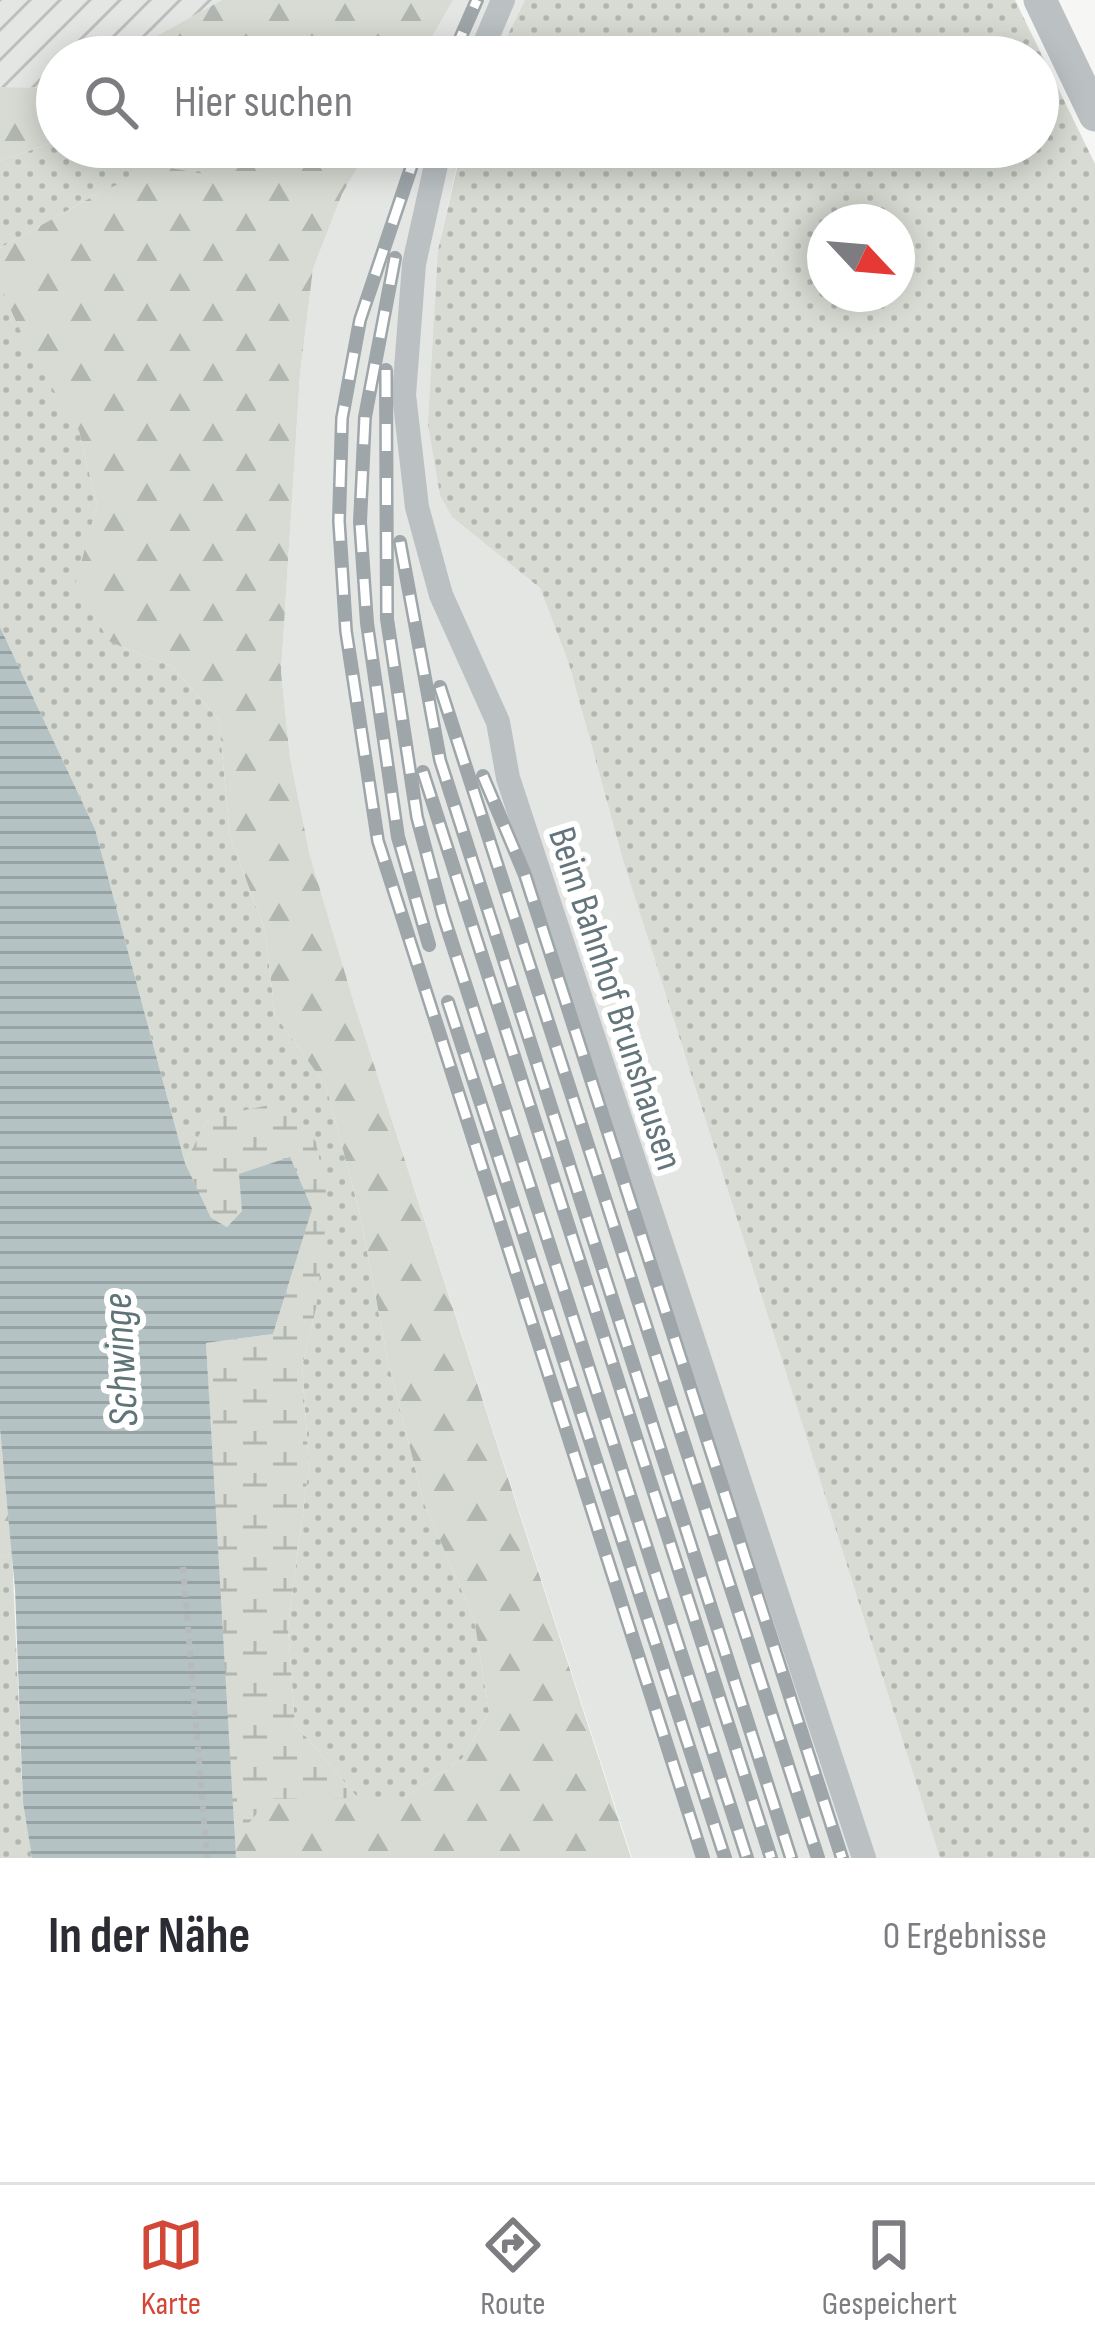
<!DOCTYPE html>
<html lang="de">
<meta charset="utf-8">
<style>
:root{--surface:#fff;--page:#f2f2f3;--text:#2b2b33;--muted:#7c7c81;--line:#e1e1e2;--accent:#d34737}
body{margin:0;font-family:"Sofia Sans Condensed",sans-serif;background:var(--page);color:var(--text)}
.compass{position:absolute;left:807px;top:204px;width:108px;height:108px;border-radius:50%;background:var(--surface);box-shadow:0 6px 30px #0003;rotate:116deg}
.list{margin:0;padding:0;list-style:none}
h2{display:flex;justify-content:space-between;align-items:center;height:156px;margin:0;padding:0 48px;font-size:51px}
h2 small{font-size:39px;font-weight:400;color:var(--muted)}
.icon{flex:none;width:66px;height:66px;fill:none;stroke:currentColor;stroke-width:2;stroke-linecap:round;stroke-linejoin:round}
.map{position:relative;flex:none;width:1095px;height:1858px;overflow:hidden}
.search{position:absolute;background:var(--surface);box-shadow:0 6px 30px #0003;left:36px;right:36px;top:36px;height:132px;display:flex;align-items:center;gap:30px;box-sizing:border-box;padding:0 42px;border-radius:66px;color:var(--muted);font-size:45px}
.sheet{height:324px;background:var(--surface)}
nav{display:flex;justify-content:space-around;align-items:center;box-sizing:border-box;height:168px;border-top:3px solid var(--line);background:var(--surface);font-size:33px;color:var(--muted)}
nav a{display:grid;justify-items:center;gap:6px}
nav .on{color:var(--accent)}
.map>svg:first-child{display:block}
.built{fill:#e4e6e4}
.industrial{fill:url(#industrial-furrows)}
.grass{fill:url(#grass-dots);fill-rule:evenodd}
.forest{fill:url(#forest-firs)}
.wetland{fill:url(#wetland-marsh)}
.water{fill:url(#water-rules)}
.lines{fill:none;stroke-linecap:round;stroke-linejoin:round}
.path{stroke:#b6babc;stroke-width:6;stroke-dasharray:6 6;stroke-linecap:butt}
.minor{stroke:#bbc1c3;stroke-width:24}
.tertiary{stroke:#bbc1c3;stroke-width:33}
.rail-casing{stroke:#9ea6a9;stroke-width:14}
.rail{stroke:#fff;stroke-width:9;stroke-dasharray:27;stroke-linecap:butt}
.labels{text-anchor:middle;stroke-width:12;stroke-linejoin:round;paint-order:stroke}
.street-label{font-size:39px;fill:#64757c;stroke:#fff}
.water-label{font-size:42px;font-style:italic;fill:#5f7477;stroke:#fff}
</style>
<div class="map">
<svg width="1095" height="1858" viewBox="0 0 1095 1858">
<defs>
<pattern id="industrial-furrows" width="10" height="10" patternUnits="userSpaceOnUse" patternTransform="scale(3)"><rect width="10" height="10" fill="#e4e6e4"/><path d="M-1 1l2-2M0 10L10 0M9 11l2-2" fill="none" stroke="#bcbfbe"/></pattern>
<pattern id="grass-dots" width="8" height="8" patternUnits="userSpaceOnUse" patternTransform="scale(3)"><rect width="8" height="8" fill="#d7dbd3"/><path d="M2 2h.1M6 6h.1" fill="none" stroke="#b2b6b0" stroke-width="1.8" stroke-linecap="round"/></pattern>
<pattern id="forest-firs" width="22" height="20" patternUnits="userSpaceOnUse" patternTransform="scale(3)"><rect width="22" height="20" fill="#d7dbd3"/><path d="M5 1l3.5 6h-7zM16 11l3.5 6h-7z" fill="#b2b6b0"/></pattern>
<pattern id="wetland-marsh" width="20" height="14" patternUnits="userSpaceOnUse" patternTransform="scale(3)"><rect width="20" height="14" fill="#d7dbd3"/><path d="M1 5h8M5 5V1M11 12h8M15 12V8" fill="none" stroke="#b2b6b0"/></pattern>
<pattern id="water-rules" width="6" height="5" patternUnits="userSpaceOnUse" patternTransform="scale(3)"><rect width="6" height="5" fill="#b4c2c4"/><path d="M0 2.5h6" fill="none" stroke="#96a2a4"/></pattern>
</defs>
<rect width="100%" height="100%" fill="#f6f6f4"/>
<g class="built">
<polygon points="450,0 525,0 497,57 418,57"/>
<polygon points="368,147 461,147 438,250 452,517 540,588 569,664 623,860 940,1858 632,1858 354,1003 310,856 290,758 281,672 300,374 313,269 342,194"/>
</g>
<polygon class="industrial" points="0,0 222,0 118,57 57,57 57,88 0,87"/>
<g class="grass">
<path d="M525,0H1015L1095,164V1858H940L623,860L569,664L540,588L452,517L440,495L428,424L438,250L462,147H1038V57H497ZM897,222V294H825V222Z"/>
<polygon points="57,141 57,147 221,147 210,176 99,193 0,248 0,161"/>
<polygon points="0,282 79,431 97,505 76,585 110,642 173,667 219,720 230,836 265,931 275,1015 326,1086 360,1214 388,1362 424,1503 474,1619 489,1712 462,1759 404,1798 358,1798 295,1724 288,1627 309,1466 302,1366 316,1309 208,1118 185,1163 95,829 0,627"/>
<polygon points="12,1552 23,1803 32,1858 0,1858 0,1557"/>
</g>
<g class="forest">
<polygon points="222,0 453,0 420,57 118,57"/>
<polygon points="0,87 57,88 57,141 0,161"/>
<polygon points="221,147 369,147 342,194 313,269 300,374 281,672 290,758 310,856 354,1003 631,1858 236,1858 233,1842 268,1798 404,1798 462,1759 489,1712 474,1619 424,1503 388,1362 360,1214 326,1086 275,1015 265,931 230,836 219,720 173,667 110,642 75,585 97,505 79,431 30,352 0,286 0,248 99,193 158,166 210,175"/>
<polygon points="0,1429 12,1552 0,1557"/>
</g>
<polygon class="wetland" points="283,1102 316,1142 328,1203 316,1309 302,1366 309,1466 288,1627 295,1724 358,1798 269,1799 233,1842 206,1343 273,1334 312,1209 242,1211 227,1227 211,1219 185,1163 208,1118"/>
<polygon class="water" points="0,627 95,829 185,1163 211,1218 227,1227 242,1211 239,1174 290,1157 312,1209 273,1334 206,1343 236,1858 32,1858 23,1803 15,1589 0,1429"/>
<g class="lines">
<polyline class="path" points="183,1567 207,1858"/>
<g class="minor">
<polyline points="479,57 503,0"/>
<polyline points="440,147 414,264 404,395 417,507 441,595 498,722 508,778 864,1858"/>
</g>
<polyline class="tertiary" points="1040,0 1095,115"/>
<g class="rail-casing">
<g id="rail">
<polyline points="452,57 477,0"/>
<polyline points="418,147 360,320 342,418 339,521 346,631 378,841 703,1858"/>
<polyline points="395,258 365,417 360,522 367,623 398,837 429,945"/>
<polyline points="386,370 387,619 417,817 443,915 747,1858"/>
<polyline points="400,542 440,760 791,1858"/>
<polyline points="440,687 818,1858"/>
<polyline points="423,772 771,1858"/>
<polyline points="483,776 525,875 842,1858"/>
<polyline points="448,1002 725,1858"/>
</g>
</g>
<use href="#rail" class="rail"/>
</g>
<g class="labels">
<g class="street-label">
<text transform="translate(617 998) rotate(72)" y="14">Beim Bahnhof Brunshausen</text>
</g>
<g class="water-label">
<text transform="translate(119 1360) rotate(-93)" y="15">Schwinge</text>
</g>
</g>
</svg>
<svg class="compass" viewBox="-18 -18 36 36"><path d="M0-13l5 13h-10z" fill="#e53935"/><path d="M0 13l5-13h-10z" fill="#7c7c81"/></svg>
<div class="search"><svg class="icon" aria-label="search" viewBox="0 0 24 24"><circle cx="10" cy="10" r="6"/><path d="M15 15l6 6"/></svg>Hier suchen</div>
</div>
<section class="sheet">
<h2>In der Nähe<small>0 Ergebnisse</small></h2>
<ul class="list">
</ul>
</section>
<nav>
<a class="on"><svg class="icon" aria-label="map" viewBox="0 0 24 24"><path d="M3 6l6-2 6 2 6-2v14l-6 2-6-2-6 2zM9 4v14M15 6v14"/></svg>Karte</a>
<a><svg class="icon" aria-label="directions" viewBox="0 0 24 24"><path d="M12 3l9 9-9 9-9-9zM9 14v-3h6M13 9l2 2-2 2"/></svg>Route</a>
<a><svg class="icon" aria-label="saved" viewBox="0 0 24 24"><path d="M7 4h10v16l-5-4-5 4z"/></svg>Gespeichert</a>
</nav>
